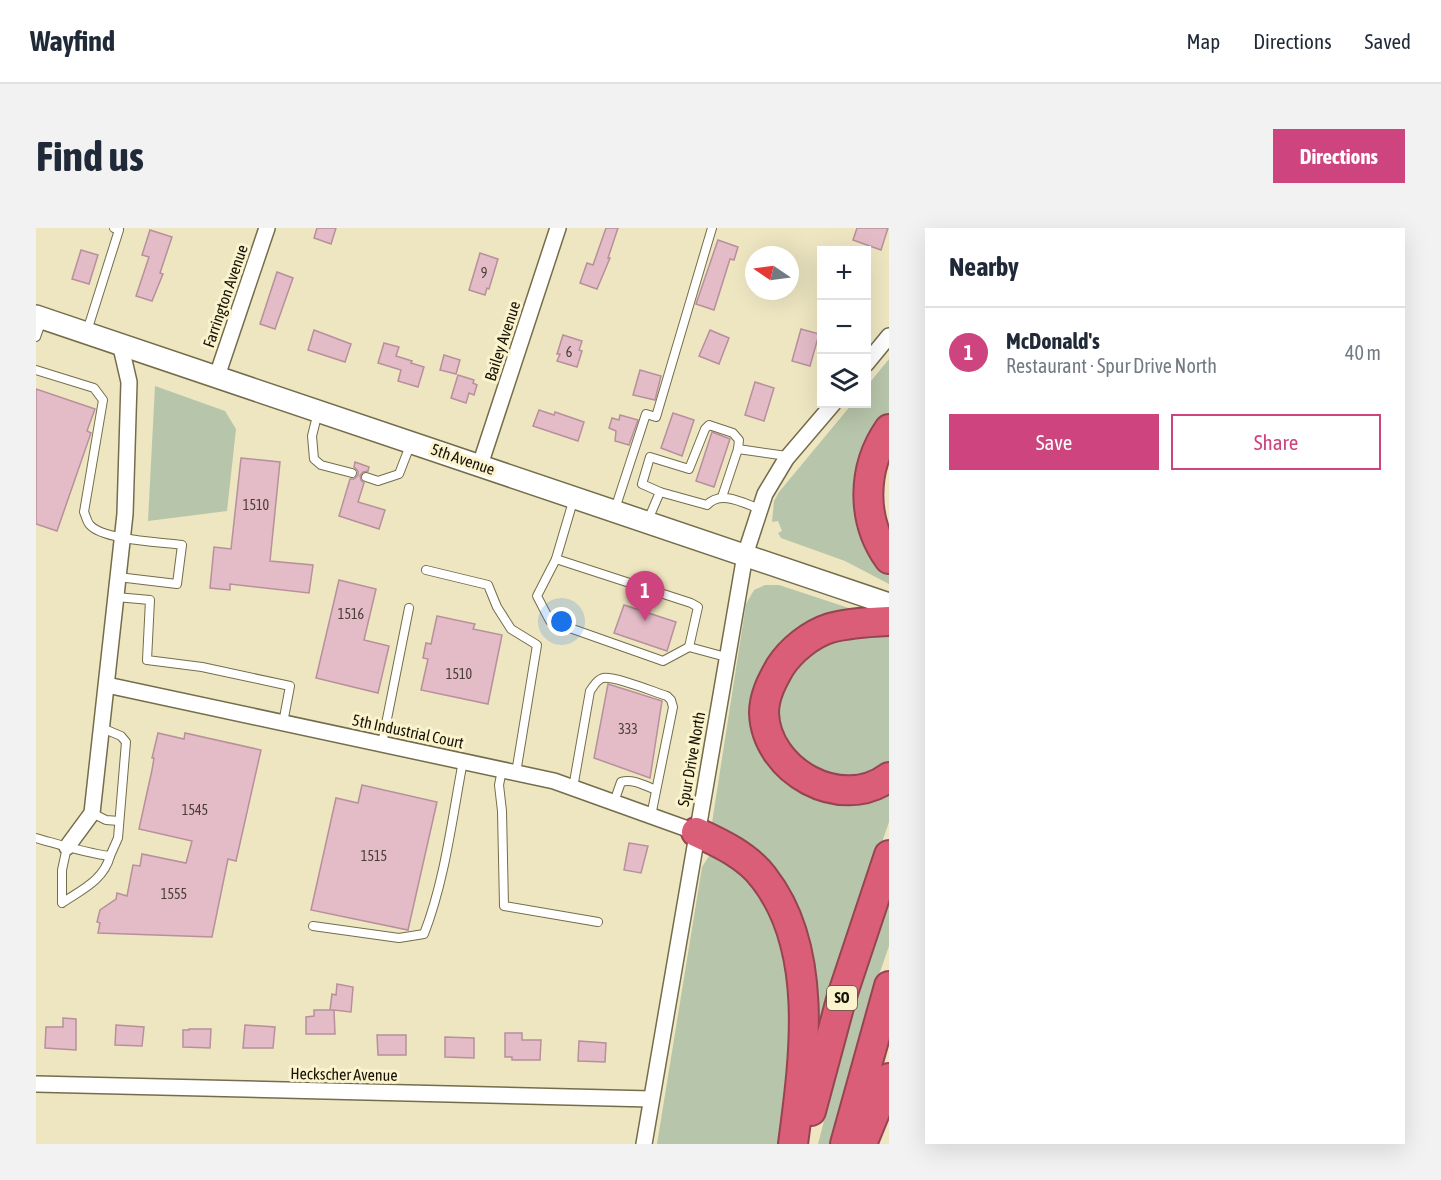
<!DOCTYPE html>
<meta charset="utf-8">
<style>
:root{--surface:#fff;--page:#f2f2f3;--text:#1f2937;--muted:#747a83;--line:#e0e1e3;--accent:#cd447e}
body{margin:0;font-family:"Asap Condensed",sans-serif;background:var(--page);color:var(--text)}
.controls{position:absolute;right:18px;top:18px;display:grid;overflow:hidden;border-radius:0px;box-shadow:0 6px 24px #0002}
.controls button{width:54px;height:54px;display:grid;place-items:center;padding:0;border:0;border-bottom:2px solid var(--line);background:var(--surface);color:var(--text);font:30px sans-serif}
.compass{position:absolute;left:709px;top:18px;width:54px;height:54px;border-radius:50%;background:var(--surface);box-shadow:0 6px 24px #0002;rotate:283deg}
.you{position:absolute;left:526px;top:394px;width:21px;height:21px;margin:-15px;border:4px solid #fff;border-radius:50%;background:#1a73e8;box-shadow:0 0 0 9px #1a73e833}
.badge{display:grid;place-items:center;width:39px;height:39px;border-radius:50%;background:var(--accent);color:#fff;font-size:20px;font-weight:700}
.pin{position:absolute;translate:-50% -50px;filter:drop-shadow(0 2px 3px #0008)}
.pin::after{content:'';position:absolute;top:32px;width:21px;height:18px;background:inherit;clip-path:polygon(0 0,100% 0,50% 100%)}
.list{margin:0;padding:0;list-style:none}
h2{display:flex;justify-content:space-between;align-items:center;height:78px;margin:0;padding:0 24px;font-size:26px}
h2 small{font-size:20px;font-weight:400;color:var(--muted)}
.list li{display:grid;grid-template-columns:39px 1fr auto;gap:18px;align-items:center;box-sizing:border-box;height:90px;padding:0 24px;border-top:2px solid var(--line)}
.list b{display:block;font-size:22px;white-space:nowrap}
.list p{margin:0;font-size:20px;white-space:nowrap;color:var(--muted)}
.list em{font-size:20px;font-style:normal;color:var(--muted)}
.actions{display:flex;gap:12px;padding:18px 24px}
.actions a{flex:1;padding:14px 0;border:2px solid var(--accent);border-radius:0px;text-align:center;font-size:21px;color:var(--accent)}
.actions .main{background:var(--accent);color:#fff}
.icon{flex:none;width:33px;height:33px;fill:none;stroke:currentColor;stroke-width:2;stroke-linecap:round;stroke-linejoin:round}
.map{position:relative;flex:none;width:853px;height:916px;overflow:hidden;border-radius:0px}
header{display:flex;align-items:center;gap:36px;box-sizing:border-box;height:84px;padding:0 30px;background:var(--surface);border-bottom:2px solid var(--line)}
header strong{font-size:28px}
nav{display:flex;gap:33px;margin-inline-start:auto;font-size:21px}
.intro{display:flex;align-items:center;justify-content:space-between;box-sizing:border-box;height:144px;padding:0 36px}
h1{margin:0;font-size:42px}
.button{padding:15px 27px;border-radius:0px;background:var(--accent);color:#fff;font-size:21px;font-weight:700}
main{display:flex;gap:36px;padding:0 36px}
aside{flex:1;background:var(--surface);border-radius:0px;box-shadow:0 6px 24px #0002}
.map>svg:first-child{display:block}
.green{fill:#b7c5aa}
.building{fill:#e3bcc8;stroke:#b7909c;stroke-width:1.5}
.lines{fill:none;stroke-linecap:round;stroke-linejoin:round}
.lane-casing{stroke:#746d4b;stroke-width:10}
.street-casing{stroke:#746d4b;stroke-width:18}
.secondary-casing{stroke:#746d4b;stroke-width:24}
.highway-casing{stroke:#964451;stroke-width:32}
.lane{stroke:#fff;stroke-width:8}
.street{stroke:#fff;stroke-width:15}
.secondary{stroke:#fff;stroke-width:21}
.highway{stroke:#db5e79;stroke-width:28}
.labels{text-anchor:middle;stroke-width:6;stroke-linejoin:round;paint-order:stroke}
.number-label{font-size:14px;fill:#493d36}
.shield{fill:#fbf3cd;stroke:#5b5642;stroke-width:1.5}
.shield-label{font-size:15px;font-weight:bold;fill:#161306}
.street-label{font-size:16px;fill:#161306;stroke:#fbf3cd}
</style>
<header>
<strong>Wayfind</strong>
<nav><a>Map</a><a>Directions</a><a>Saved</a></nav>
</header>
<div class="intro"><h1>Find us</h1><a class="button">Directions</a></div>
<main>
<div class="map">
<svg width="853" height="916" viewBox="0 0 853 916">
<rect width="100%" height="100%" fill="#eee6c1"/>
<g class="green">
<polygon points="853,131 853,188 847,195 846,342 853,346 853,356 809,333 745,310 742,305 746,303 742,293 736,294 738,273 743,264 816,176 830,176 831,158"/>
<polygon points="119,158 189,183 200,201 191,283 112,293"/>
<polygon points="729,357 743,357 825,384 733,439 741,537 853,558 853,594 809,722 781,818 760,694 675,601 710,376 718,362"/>
<polygon points="823,400 853,407 853,543 828,555 771,548 735,489 744,446 774,418"/>
<polygon points="685,623 732,666 752,720 760,806 747,916 621,916 666,639 673,628"/>
<polygon points="853,667 853,718 836,767 798,916 782,916 822,763"/>
</g>
<g class="building">
<polygon points="281,0 300,0 295,16 278,10"/>
<polygon points="570,0 582,0 572,30 574,30 561,61 544,55 551,35 557,37"/>
<polygon points="821,0 852,0 845,22 817,12"/>
<polygon points="114,2 136,9 124,45 127,46 116,73 100,68 113,29 106,27"/>
<polygon points="682,12 702,19 698,32 694,31 678,82 660,76"/>
<polygon points="45,22 62,27 53,56 36,51"/>
<polygon points="444,25 462,31 453,61 451,60 449,67 433,62"/>
<polygon points="241,44 257,50 239,101 224,96"/>
<polygon points="765,101 783,106 774,138 756,133"/>
<polygon points="278,102 315,116 309,134 272,122"/>
<polygon points="674,102 693,110 683,136 663,128"/>
<polygon points="527,107 546,113 543,122 546,123 541,139 521,133 524,126 521,126"/>
<polygon points="348,115 363,119 360,128 376,133 375,135 388,139 382,159 362,153 365,142 342,135"/>
<polygon points="408,127 424,132 420,146 404,142"/>
<polygon points="604,142 625,148 619,172 597,167"/>
<polygon points="422,147 438,152 437,155 441,157 438,167 433,165 430,175 415,170"/>
<polygon points="719,154 738,160 728,193 709,187"/>
<polygon points="0,161 59,181 51,203 55,205 21,303 0,296"/>
<polygon points="503,182 518,187 519,184 548,194 542,213 497,198"/>
<polygon points="637,185 658,192 646,228 625,220"/>
<polygon points="584,187 602,192 593,217 579,213 580,203 573,200 576,190 583,192"/>
<polygon points="676,204 694,211 678,259 660,253"/>
<polygon points="205,230 244,234 234,333 277,337 273,365 194,356 194,362 174,360 178,319 195,321"/>
<polygon points="319,234 333,239 332,243 327,244 324,248 325,252 328,255 322,274 349,282 343,301 303,288 314,251 318,251 322,247 322,243 318,239"/>
<polygon points="303,352 340,361 328,412 353,418 342,465 280,450"/>
<polygon points="588,377 640,394 631,423 578,405"/>
<polygon points="401,388 439,396 437,401 466,407 452,476 385,462 392,431 387,430 390,415 395,416"/>
<polygon points="572,456 626,473 614,550 558,530"/>
<polygon points="122,505 148,511 149,505 225,522 200,633 192,631 176,709 62,705 64,695 61,694 64,682 80,671 81,665 91,668 97,637 104,638 106,626 150,635 156,613 103,601 116,542 118,530 116,530"/>
<polygon points="326,557 401,574 372,702 275,682 300,570 322,575"/>
<polygon points="593,615 612,618 605,645 588,642"/>
<polygon points="301,756 317,759 315,784 298,782 299,806 270,806 270,789 278,788 278,782 298,782 294,782 296,766 300,767"/>
<polygon points="27,790 40,791 40,822 9,820 10,799 27,799"/>
<polygon points="80,797 108,799 106,818 79,817"/>
<polygon points="209,797 239,799 237,820 207,820"/>
<polygon points="153,801 175,801 174,820 147,819 147,802 153,802"/>
<polygon points="469,805 486,805 486,812 505,812 504,832 476,832 476,829 469,829"/>
<polygon points="341,807 370,807 370,827 342,827"/>
<polygon points="409,809 438,810 438,830 409,829"/>
<polygon points="543,813 570,815 569,834 542,833"/>
</g>
<g class="lines">
<g class="lane-casing">
<g id="lane">
<polyline points="51,103 83,2 78,0"/>
<polyline points="0,109 6,92"/>
<path d="M0,142L58,160L67,172L48,284C50,288 51,294 54,297C67,312 125,314 146,317L141,356L82,349"/>
<polyline points="282,184 276,208 278,231 285,237 316,245"/>
<polyline points="702,221 751,228"/>
<polyline points="330,249 342,253 363,246 375,215"/>
<polyline points="624,264 606,256 614,229 653,241 669,201 673,197 697,205 703,212 702,221 686,269"/>
<polyline points="538,270 520,331 655,375 662,379 653,419 690,429"/>
<polyline points="579,281 610,186 620,189 676,0"/>
<path d="M612,292L624,264L671,277C685,262 707,275 724,281"/>
<polyline points="520,331 501,368 514,393 627,433 653,419"/>
<polyline points="390,342 452,357 461,379 475,401 501,417 480,545"/>
<polyline points="80,369 114,372 111,432 166,439 254,458 247,495"/>
<polyline points="66,500 85,508 90,514 82,610 74,628"/>
<polyline points="346,516 373,380"/>
<polyline points="466,542 463,557 466,583 468,678 562,694"/>
<path d="M537,560L554,463C558,458 560,452 567,450C579,448 618,464 631,468L635,472L637,479L615,588"/>
<path d="M578,574L585,554C596,550 610,558 620,562"/>
<polyline points="56,585 70,592 83,593"/>
<path d="M0,610C25,617 49,625 74,628C68,652 45,662 26,675V642L31,619"/>
<path d="M277,698L363,710L388,706C409,652 416,591 427,533"/>
</g>
</g>
<g class="street-casing">
<g id="street">
<polyline points="830,136 853,108"/>
<polyline points="181,148 231,0"/>
<polyline points="444,237 522,0"/>
<polyline points="71,457 518,553 660,604"/>
<polyline points="31,619 56,585 89,286 93,154 84,115"/>
<polyline points="0,856 615,871"/>
<polyline points="608,916 709,327 729,266 750,231 797,176"/>
</g>
</g>
<g class="secondary-casing">
<polyline id="secondary" points="0,88 853,376"/>
</g>
<g class="highway-casing">
<g id="highway">
<path d="M853,201C826,240 825,292 853,331"/>
<path d="M853,393C833,394 813,395 794,400C775,406 755,422 744,439C736,453 728,468 728,485C730,543 805,585 853,549"/>
<path d="M660,604C684,615 712,628 728,650C784,722 768,832 757,916"/>
<polyline points="775,883 806,768 853,627"/>
<polyline points="809,916 853,758"/>
<polyline points="826,916 853,850"/>
</g>
</g>
<use href="#lane" class="lane"/>
<use href="#street" class="street"/>
<use href="#secondary" class="secondary"/>
<use href="#highway" class="highway"/>
</g>
<g class="labels">
<g class="number-label">
<text x="448" y="50">9</text>
<text x="533" y="129">6</text>
<text x="220" y="282">1510</text>
<text x="315" y="391">1516</text>
<text x="423" y="451">1510</text>
<text x="592" y="506">333</text>
<text x="159" y="587">1545</text>
<text x="338" y="633">1515</text>
<text x="138" y="671">1555</text>
</g>
<rect class="shield" x="791" y="758" width="30" height="24" rx="4.5"/>
<g class="shield-label">
<text x="806" y="775">SO</text>
</g>
<g class="street-label">
<text transform="translate(189 68) rotate(-71)" y="6">Farrington Avenue</text>
<text transform="translate(466 113) rotate(-72)" y="6">Bailey Avenue</text>
<text transform="translate(427 231) rotate(19)" y="6">5th Avenue</text>
<text transform="translate(372 503) rotate(12)" y="6">5th Industrial Court</text>
<text transform="translate(655 531) rotate(-80)" y="6">Spur Drive North</text>
<text transform="translate(308 846) rotate(1)" y="6">Heckscher Avenue</text>
</g>
</g>
</svg>
<div class="controls">
<button>+</button>
<button>−</button>
<button><svg class="icon" aria-label="layers" viewBox="0 0 24 24"><path d="M12 4l9 5-9 5-9-5zM3 14l9 5 9-5"/></svg></button>
</div>
<svg class="compass" viewBox="-18 -18 36 36"><path d="M0-13l5 13h-10z" fill="#e53935"/><path d="M0 13l5-13h-10z" fill="#747a83"/></svg>
<div class="you"></div>
<div class="pin badge" style="left:609px;top:393px">1</div>
</div>
<aside>
<h2>Nearby<small></small></h2>
<ul class="list">
<li><span class="badge">1</span><div><b>McDonald's</b><p>Restaurant · Spur Drive North</p></div><em>40 m</em></li>
</ul>
<div class="actions"><a class="main">Save</a><a>Share</a></div>
</aside>
</main>
